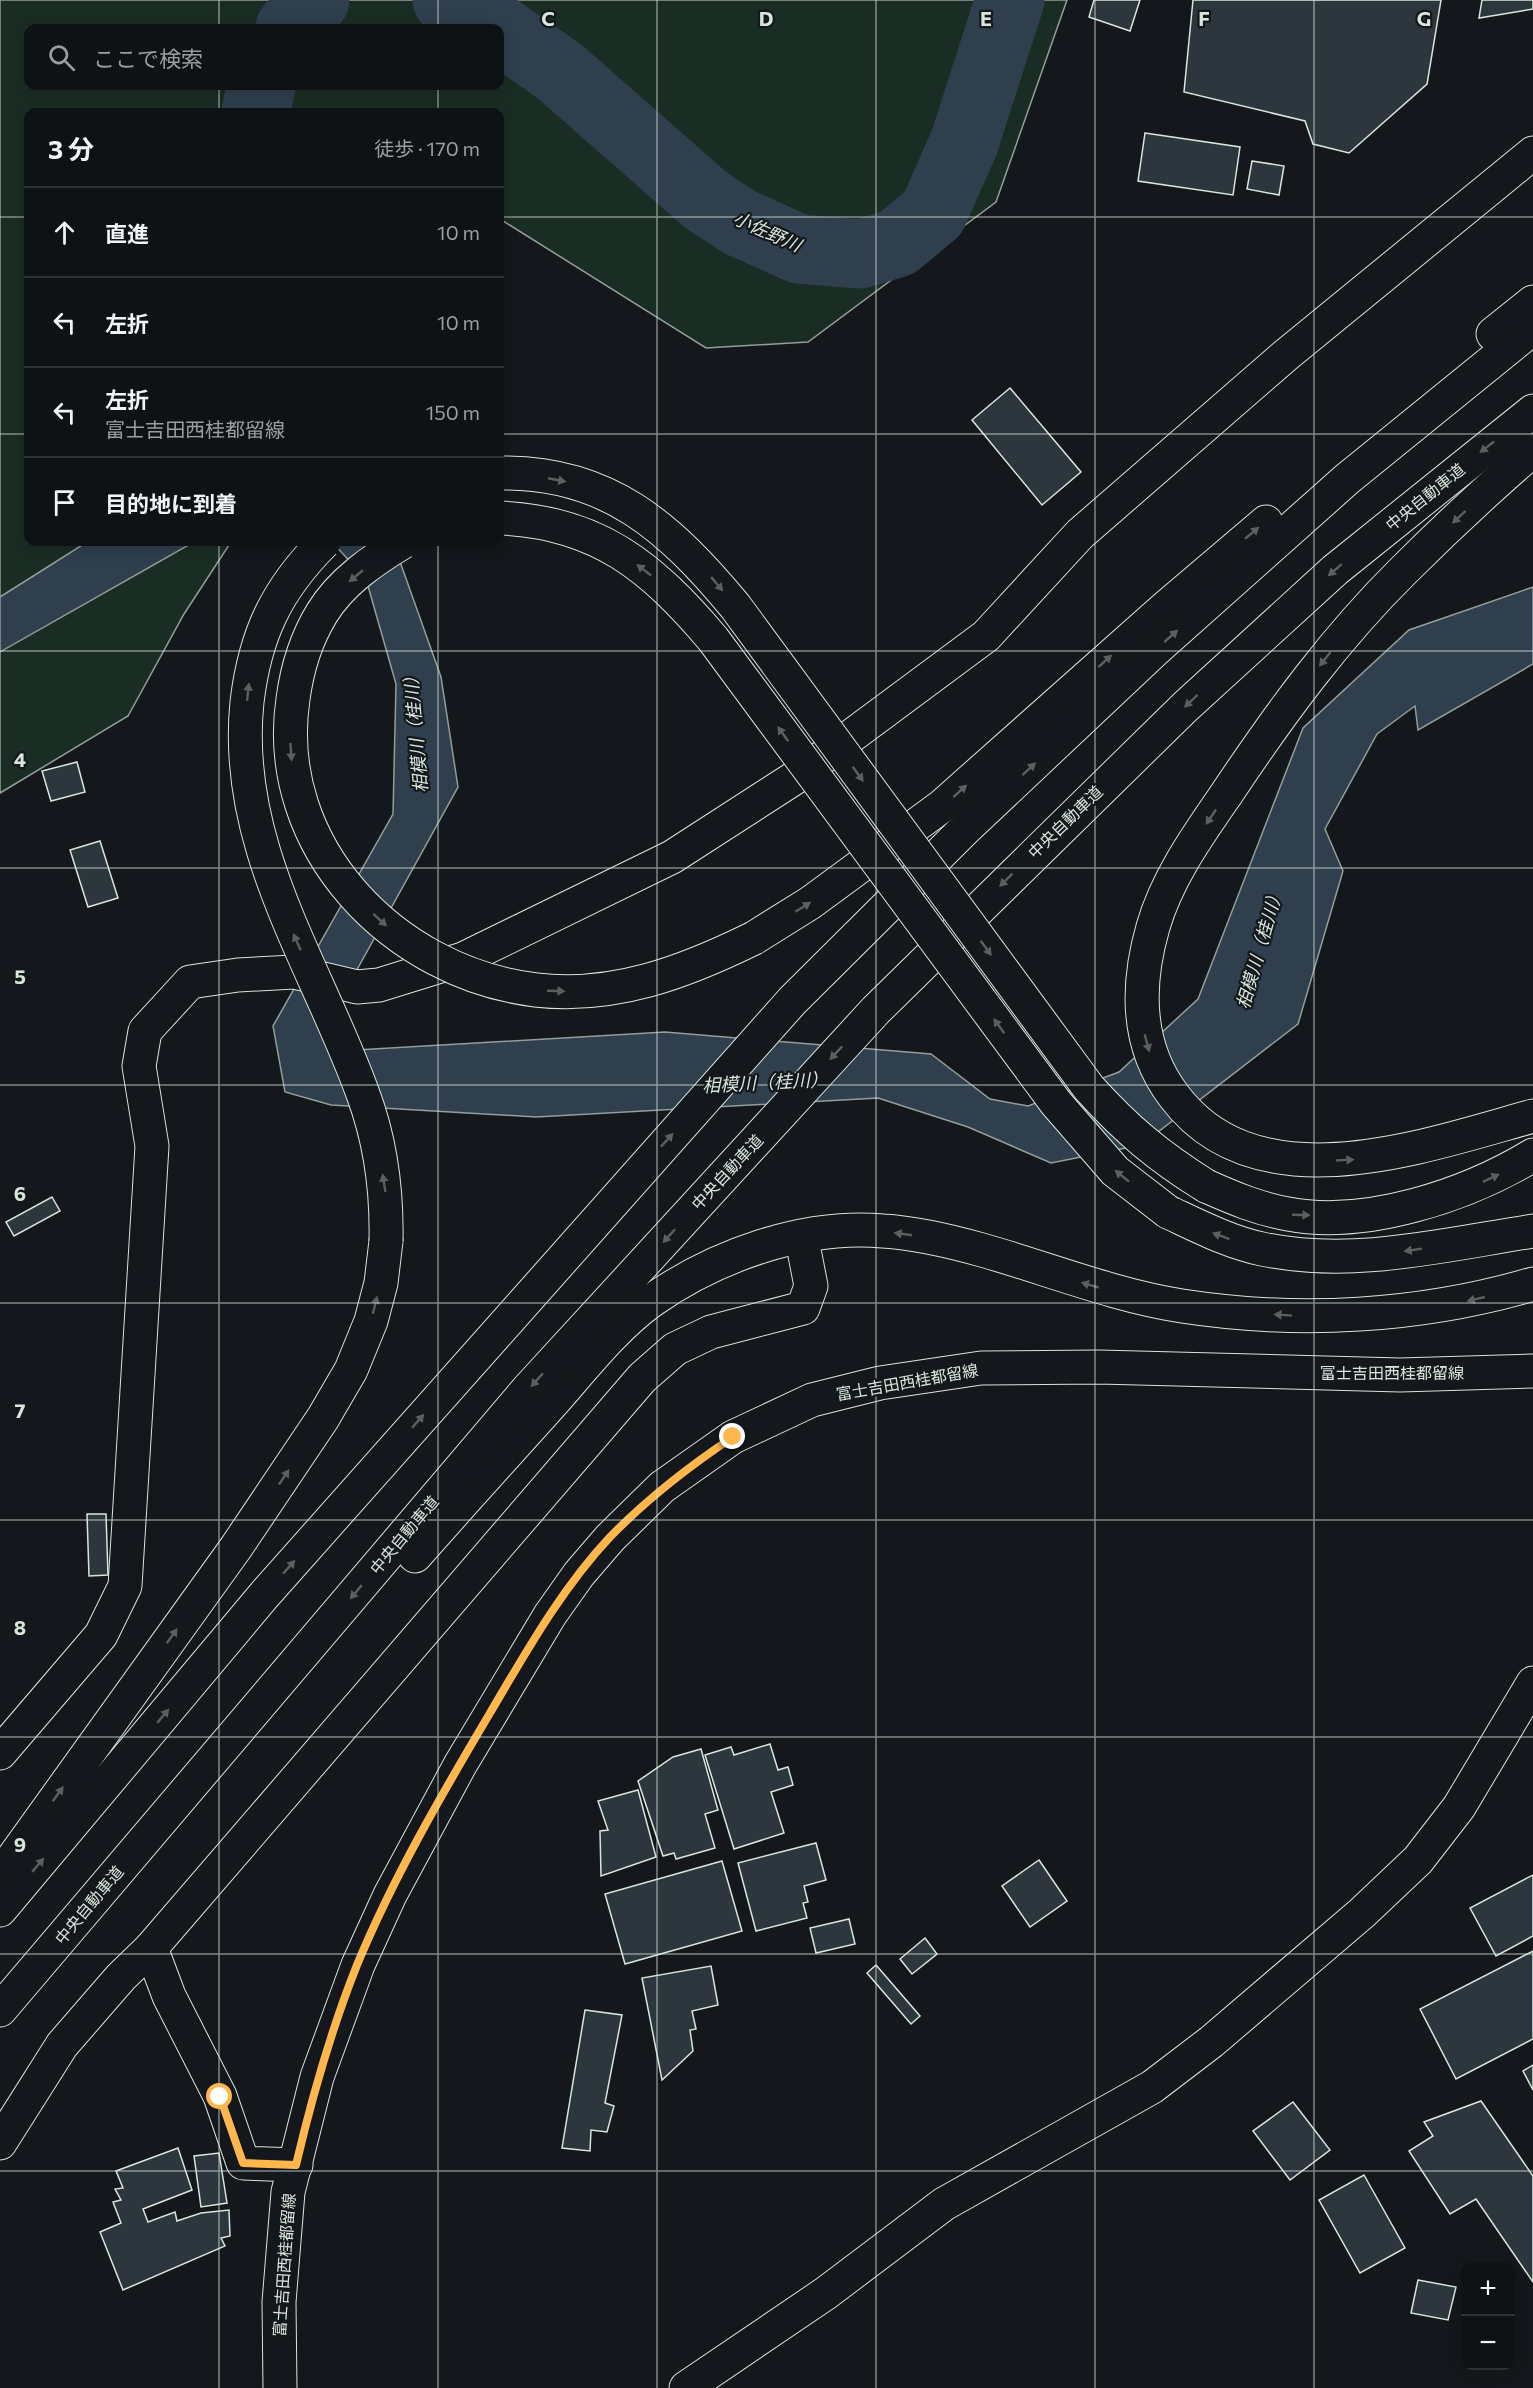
<!DOCTYPE html>
<html lang="ja">
<meta charset="utf-8">
<style>
:root{--surface:#0f1215;--page:#1d2022;--text:#f1f3f6;--muted:#9b9ea0;--line:#2f3234}
body{margin:0;font-family:Commissioner,"Noto Sans JP",sans-serif;background:var(--page);color:var(--text)}
.controls{position:absolute;right:18px;bottom:18px;display:grid;overflow:hidden;border-radius:12px;box-shadow:0 3px 15px #0003}
.controls button{width:54px;height:54px;display:grid;place-items:center;padding:0;border:0;border-bottom:2px solid var(--line);background:var(--surface);color:var(--text);font:30px sans-serif}
.stop{position:absolute;width:18px;height:18px;margin:-14px;border:4px solid #ffb74d;border-radius:50%;background:#fff}
.stop.end{background:#ffb74d;border-color:#fff;box-shadow:0 2px 6px #0008}
.list{margin:0;padding:0;list-style:none}
h2{display:flex;justify-content:space-between;align-items:center;height:78px;margin:0;padding:0 24px;font-size:26px}
h2 small{font-size:20px;font-weight:400;color:var(--muted)}
.list li{display:grid;grid-template-columns:39px 1fr auto;gap:18px;align-items:center;box-sizing:border-box;height:90px;padding:0 24px;border-top:2px solid var(--line)}
.list b{display:block;font-size:22px;white-space:nowrap}
.list p{margin:0;font-size:20px;white-space:nowrap;color:var(--muted)}
.list em{font-size:20px;font-style:normal;color:var(--muted)}
.icon{flex:none;width:33px;height:33px;fill:none;stroke:currentColor;stroke-width:2;stroke-linecap:round;stroke-linejoin:round}
.map{position:relative;flex:none;width:1533px;height:2388px;overflow:hidden}
.search{position:absolute;background:var(--surface);box-shadow:0 3px 15px #0003;left:24px;top:24px;width:480px;height:66px;display:flex;align-items:center;gap:15px;box-sizing:border-box;padding:0 21px;border-radius:12px;color:var(--muted);font-size:22px}
.panel{position:absolute;background:var(--surface);box-shadow:0 3px 15px #0003;left:24px;top:108px;width:480px;height:438px;border-radius:12px}
.map>svg:first-child{display:block}
.green{fill:#1a2d24;stroke:#939e99;stroke-width:1.5;fill-rule:evenodd}
.water{fill:#2f3f4d;stroke:#939e99;stroke-width:1.5}
.lines{fill:none;stroke-linecap:round;stroke-linejoin:round}
.river{stroke:#2f3f4d;stroke-width:69}
.building{fill:#2c363c;stroke:#d8e6dc;stroke-width:1.5}
.minor-casing{stroke:#d8e6dc;stroke-width:35}
.major-casing{stroke:#d8e6dc;stroke-width:35}
.highway-casing{stroke:#d8e6dc;stroke-width:35}
.minor{stroke:#14181c;stroke-width:33}
.major{stroke:#14181c;stroke-width:33}
.highway{stroke:#14181c;stroke-width:33}
.highway-bridge-casing{stroke:#d8e6dc;stroke-width:35;stroke-linecap:butt}
.highway-bridge{stroke:#14181c;stroke-width:33}
.oneway{fill:#59605f}
.route{stroke:#ffb74d;stroke-width:8}
.grid{fill:none;stroke:#d8e6dc;stroke-width:1.5;stroke-opacity:0.55}
.labels{text-anchor:middle;stroke-width:4.5;stroke-linejoin:round;paint-order:stroke}
.street-label{font-size:16px;fill:#d8e6dc;stroke:#14181c}
.water-label{font-size:18px;font-style:italic;fill:#d8e6dc;stroke:#14181c}
.grid-label{font-size:20px;text-anchor:middle;font-weight:bold;fill:#d8e6dc;stroke:#14181c;stroke-width:4.5;stroke-linejoin:round;paint-order:stroke}
</style>
<div class="map">
<svg width="1533" height="2388" viewBox="0 0 1533 2388">
<rect width="100%" height="100%" fill="#14181c"/>
<path class="green" d="M0,0H1067L996,202L808,342L706,348L500,219V112H28V542H231L184,614L128,716L0,793ZM28,28H500V86H28Z"/>
<g class="water">
<polygon points="87,542 194,542 0,652 0,597"/>
<polygon points="332,542 393,542 441,677 458,787 333,1013 356,1050 665,1032 931,1054 990,1099 1028,1106 1119,1072 1198,999 1303,728 1409,630 1533,587 1533,664 1418,730 1415,706 1377,734 1325,829 1343,871 1298,1024 1141,1145 1051,1163 968,1127 878,1098 536,1117 331,1105 285,1092 273,1026 393,814 396,684 366,579"/>
</g>
<g class="lines">
<g class="river">
<polyline points="447,0 497,28"/>
<polyline points="290,28 315,0"/>
<polyline points="500,30 559,71 707,201 741,223 799,249 860,254 897,243 933,213 964,143 1010,0"/>
<polyline points="256,112 261,86"/>
</g>
</g>
<g class="building">
<polygon points="1094,0 1140,0 1130,31 1089,17"/>
<polygon points="1193,0 1441,0 1427,84 1349,153 1313,144 1305,121 1184,92"/>
<polygon points="1482,0 1533,0 1533,9 1479,18"/>
<polygon points="1145,133 1240,147 1233,195 1138,181"/>
<polygon points="1252,161 1284,166 1279,195 1247,189"/>
<polygon points="1010,388 1081,472 1042,505 972,420"/>
<polygon points="77,762 85,792 51,801 42,771"/>
<polygon points="100,841 118,898 88,907 70,850"/>
<polygon points="52,1197 60,1211 14,1236 6,1222"/>
<polygon points="87,1514 106,1514 108,1575 89,1576"/>
<polygon points="770,1744 778,1770 788,1767 793,1785 771,1792 784,1833 734,1849 705,1755 731,1747 734,1755"/>
<polygon points="701,1749 718,1810 705,1814 715,1848 676,1859 674,1853 663,1856 638,1781 673,1757"/>
<polygon points="638,1790 656,1857 601,1876 600,1831 608,1830 598,1801"/>
<polygon points="816,1843 826,1880 804,1886 808,1902 803,1903 807,1918 756,1931 738,1863"/>
<polygon points="1039,1860 1067,1901 1030,1927 1002,1886"/>
<polygon points="722,1861 742,1931 625,1964 605,1894"/>
<polygon points="1533,1875 1533,1936 1496,1956 1470,1908"/>
<polygon points="849,1919 855,1944 816,1953 810,1928"/>
<polygon points="925,1938 937,1954 912,1974 900,1959"/>
<polygon points="1533,1951 1533,2039 1456,2079 1420,2009"/>
<polygon points="876,1965 920,2016 911,2024 867,1973"/>
<polygon points="711,1966 718,2005 692,2011 696,2029 690,2030 693,2051 662,2080 642,1978"/>
<polygon points="585,2010 622,2015 605,2103 614,2106 607,2132 591,2130 590,2151 562,2148"/>
<polygon points="1533,2065 1533,2090 1523,2071"/>
<polygon points="1481,2101 1533,2176 1533,2282 1476,2199 1450,2214 1409,2151 1433,2136 1424,2122"/>
<polygon points="1293,2102 1330,2150 1290,2180 1253,2131"/>
<polygon points="178,2148 192,2190 143,2209 148,2222 175,2212 177,2221 201,2213 229,2210 230,2236 221,2238 225,2246 123,2290 100,2232 121,2223 113,2202 121,2200 115,2189 123,2188 116,2171"/>
<polygon points="219,2153 227,2203 201,2207 194,2156"/>
<polygon points="1364,2175 1405,2248 1360,2273 1319,2200"/>
<polygon points="1418,2280 1456,2287 1448,2320 1411,2313"/>
</g>
<g class="lines">
<g class="minor-casing">
<g id="minor">
<polyline points="0,1753 101,1635 125,1586 152,1146 139,1066 145,1031 190,982 238,975 294,972 357,987 379,985 463,959 672,857 796,777 986,636 1080,534 1286,355 1533,153"/>
<polyline points="151,1948 642,1378 675,1349 711,1332 803,1308 811,1286 805,1255"/>
<polyline points="0,2143 62,2045 121,1977 151,1948 169,1996 220,2096 243,2163 296,2165"/>
<polyline points="686,2388 826,2293 944,2204 1152,2087 1211,2042 1362,1913 1418,1860 1459,1807 1533,1683"/>
</g>
</g>
<g class="major-casing">
<polyline id="major" points="280,2388 279,2302 288,2192 317,2077 358,1965 390,1895 460,1765 550,1615 579,1574 610,1538 662,1487 733,1437 812,1400 880,1383 981,1368 1099,1367 1400,1375 1533,1371"/>
</g>
<g class="highway-casing">
<g id="highway">
<polyline points="1493,334 1533,302"/>
<path d="M1533,450C1488,489 1445,529 1403,571C1336,637 1279,715 1227,793C1198,835 1167,878 1153,927C1136,986 1136,1046 1174,1096C1257,1207 1424,1146 1533,1116"/>
<polyline points="754,938 810,903 942,806 1166,607 1266,522"/>
<path d="M1206,1186C1233,1198 1259,1209 1288,1214C1366,1229 1467,1195 1533,1155"/>
<path d="M1168,1212C1198,1226 1229,1242 1262,1249C1352,1268 1443,1245 1533,1231"/>
<path d="M415,1556C461,1504 507,1453 554,1401C584,1367 614,1328 651,1301C715,1256 803,1224 883,1231C916,1233 950,1241 982,1250C1049,1269 1113,1295 1182,1306C1299,1324 1420,1317 1533,1284"/>
<polyline points="0,1876 237,1546 323,1418 351,1370 371,1321 381,1283 386,1241"/>
<polyline points="0,1910 265,1594 792,1001 964,830 1154,651 1347,479 1533,328"/>
<polyline points="0,2010 528,1389 876,1010 1185,707 1335,570 1533,411"/>
</g>
</g>
<use href="#minor" class="minor"/>
<use href="#major" class="major"/>
<use href="#highway" class="highway"/>
<g class="highway-bridge-casing">
<g id="highway-bridge">
<path d="M500,473C608,471 670,528 735,606L1089,1088C1127,1130 1158,1156 1206,1186"/>
<path d="M500,518C598,522 652,567 713,639L1056,1103L1115,1171L1168,1212"/>
<path d="M324,542C276,590 255,635 247,702C232,846 316,964 363,1094C381,1142 387,1191 386,1241"/>
<path d="M403,542C373,560 341,582 322,613C306,639 297,669 293,699C271,847 394,973 536,990C614,999 685,972 754,938"/>
</g>
</g>
<use href="#highway-bridge" class="highway-bridge"/>
</g>
<defs><path id="oneway-solid" d="M-6-.8H1V-3.2L6.5 0L1 3.2V.8H-6Z" transform="scale(1.5)"/></defs>
<g class="oneway">
<use href="#oneway-solid" transform="translate(1487 447) rotate(142)"/>
<use href="#oneway-solid" transform="translate(557 480) rotate(11)"/>
<use href="#oneway-solid" transform="translate(1459 517) rotate(137)"/>
<use href="#oneway-solid" transform="translate(1252 533) rotate(-40)"/>
<use href="#oneway-solid" transform="translate(644 570) rotate(-142)"/>
<use href="#oneway-solid" transform="translate(1335 570) rotate(139)"/>
<use href="#oneway-solid" transform="translate(356 576) rotate(140)"/>
<use href="#oneway-solid" transform="translate(717 584) rotate(50)"/>
<use href="#oneway-solid" transform="translate(1171 636) rotate(-42)"/>
<use href="#oneway-solid" transform="translate(1325 659) rotate(128)"/>
<use href="#oneway-solid" transform="translate(1105 661) rotate(-42)"/>
<use href="#oneway-solid" transform="translate(248 692) rotate(-84)"/>
<use href="#oneway-solid" transform="translate(1191 701) rotate(137)"/>
<use href="#oneway-solid" transform="translate(783 734) rotate(-126)"/>
<use href="#oneway-solid" transform="translate(291 752) rotate(86)"/>
<use href="#oneway-solid" transform="translate(1029 769) rotate(-43)"/>
<use href="#oneway-solid" transform="translate(858 774) rotate(54)"/>
<use href="#oneway-solid" transform="translate(960 791) rotate(-42)"/>
<use href="#oneway-solid" transform="translate(1211 817) rotate(124)"/>
<use href="#oneway-solid" transform="translate(1006 880) rotate(135)"/>
<use href="#oneway-solid" transform="translate(803 907) rotate(-32)"/>
<use href="#oneway-solid" transform="translate(380 920) rotate(42)"/>
<use href="#oneway-solid" transform="translate(297 942) rotate(-114)"/>
<use href="#oneway-solid" transform="translate(986 948) rotate(54)"/>
<use href="#oneway-solid" transform="translate(556 991) rotate(2)"/>
<use href="#oneway-solid" transform="translate(999 1026) rotate(-126)"/>
<use href="#oneway-solid" transform="translate(1147 1043) rotate(75)"/>
<use href="#oneway-solid" transform="translate(836 1053) rotate(133)"/>
<use href="#oneway-solid" transform="translate(667 1140) rotate(-48)"/>
<use href="#oneway-solid" transform="translate(1345 1160) rotate(-3)"/>
<use href="#oneway-solid" transform="translate(1122 1176) rotate(-141)"/>
<use href="#oneway-solid" transform="translate(1491 1178) rotate(-25)"/>
<use href="#oneway-solid" transform="translate(384 1183) rotate(-99)"/>
<use href="#oneway-solid" transform="translate(1301 1215) rotate(2)"/>
<use href="#oneway-solid" transform="translate(903 1234) rotate(-172)"/>
<use href="#oneway-solid" transform="translate(669 1236) rotate(132)"/>
<use href="#oneway-solid" transform="translate(1221 1236) rotate(-160)"/>
<use href="#oneway-solid" transform="translate(1413 1250) rotate(171)"/>
<use href="#oneway-solid" transform="translate(1090 1285) rotate(-164)"/>
<use href="#oneway-solid" transform="translate(1476 1299) rotate(167)"/>
<use href="#oneway-solid" transform="translate(375 1305) rotate(-76)"/>
<use href="#oneway-solid" transform="translate(1283 1315) rotate(-176)"/>
<use href="#oneway-solid" transform="translate(537 1380) rotate(132)"/>
<use href="#oneway-solid" transform="translate(418 1421) rotate(-49)"/>
<use href="#oneway-solid" transform="translate(284 1477) rotate(-56)"/>
<use href="#oneway-solid" transform="translate(289 1567) rotate(-49)"/>
<use href="#oneway-solid" transform="translate(356 1592) rotate(130)"/>
<use href="#oneway-solid" transform="translate(172 1636) rotate(-54)"/>
<use href="#oneway-solid" transform="translate(163 1716) rotate(-50)"/>
<use href="#oneway-solid" transform="translate(58 1794) rotate(-54)"/>
<use href="#oneway-solid" transform="translate(38 1865) rotate(-50)"/>
</g>
<g class="lines">
<path class="route" d="M220,2097L243,2163L296,2165C312,2097 331,2030 357,1965C393,1878 442,1794 490,1713C526,1652 562,1588 610,1537C648,1498 688,1467 733,1437"/>
</g>
<path class="grid" d="M219,0V28M438,0V28M657,0V2388M876,0V2388M1095,0V2388M1314,0V2388M219,86V112M438,86V112M0,217H28M500,217H1533M0,434H28M500,434H1533M219,542V2388M438,542V2388M0,651H1533M0,868H1533M0,1085H1533M0,1303H1533M0,1520H1533M0,1737H1533M0,1954H1533M0,2171H1533"/>
<g class="labels">
<g class="street-label">
<text transform="translate(1425 497) rotate(-39)" y="6">中央自動車道</text>
<text transform="translate(1065 822) rotate(-44)" y="6">中央自動車道</text>
<text transform="translate(727 1172) rotate(-47)" y="6">中央自動車道</text>
<text x="1392" y="1379">富士吉田西桂都留線</text>
<text transform="translate(907 1382) rotate(-10)" y="6">富士吉田西桂都留線</text>
<text transform="translate(404 1535) rotate(-50)" y="6">中央自動車道</text>
<text transform="translate(89 1905) rotate(-50)" y="6">中央自動車道</text>
<text transform="translate(284 2265) rotate(-86)" y="6">富士吉田西桂都留線</text>
</g>
<g class="water-label">
<text transform="translate(767 232) rotate(24)" y="6">小佐野川</text>
<text transform="translate(416 730) rotate(-95)" y="6">相模川（桂川）</text>
<text transform="translate(1260 948) rotate(-74)" y="6">相模川（桂川）</text>
<text transform="translate(765 1083) rotate(-3)" y="6">相模川（桂川）</text>
</g>
</g>
<g class="grid-label">
<text x="548" y="26">C</text>
<text x="766" y="26">D</text>
<text x="986" y="26">E</text>
<text x="1204" y="26">F</text>
<text x="1424" y="26">G</text>
<text x="20" y="767">4</text>
<text x="20" y="984">5</text>
<text x="20" y="1201">6</text>
<text x="20" y="1418">7</text>
<text x="20" y="1635">8</text>
<text x="20" y="1852">9</text>
</g>
</svg>
<div class="controls">
<button>+</button>
<button>−</button>
</div>
<div class="stop" style="left:220px;top:2097px"></div>
<div class="stop end" style="left:733px;top:1437px"></div>
<div class="search"><svg class="icon" aria-label="search" viewBox="0 0 24 24"><circle cx="10" cy="10" r="6"/><path d="M15 15l6 6"/></svg>ここで検索</div>
<section class="panel">
<h2>3 分<small>徒歩 · 170 m</small></h2>
<ul class="list">
<li><svg class="icon" aria-label="ahead" viewBox="0 0 24 24"><path d="M12 20V5M6 11l6-6 6 6"/></svg><div><b>直進</b></div><em>10 m</em></li>
<li><svg class="icon" aria-label="left" viewBox="0 0 24 24"><path d="M17 20v-9H6M10 6l-5 5 5 5"/></svg><div><b>左折</b></div><em>10 m</em></li>
<li><svg class="icon" aria-label="left" viewBox="0 0 24 24"><path d="M17 20v-9H6M10 6l-5 5 5 5"/></svg><div><b>左折</b><p>富士吉田西桂都留線</p></div><em>150 m</em></li>
<li><svg class="icon" aria-label="arrive" viewBox="0 0 24 24"><path d="M6 21V4h12l-3 4 3 4H6"/></svg><div><b>目的地に到着</b></div></li>
</ul>
</section>
</div>
